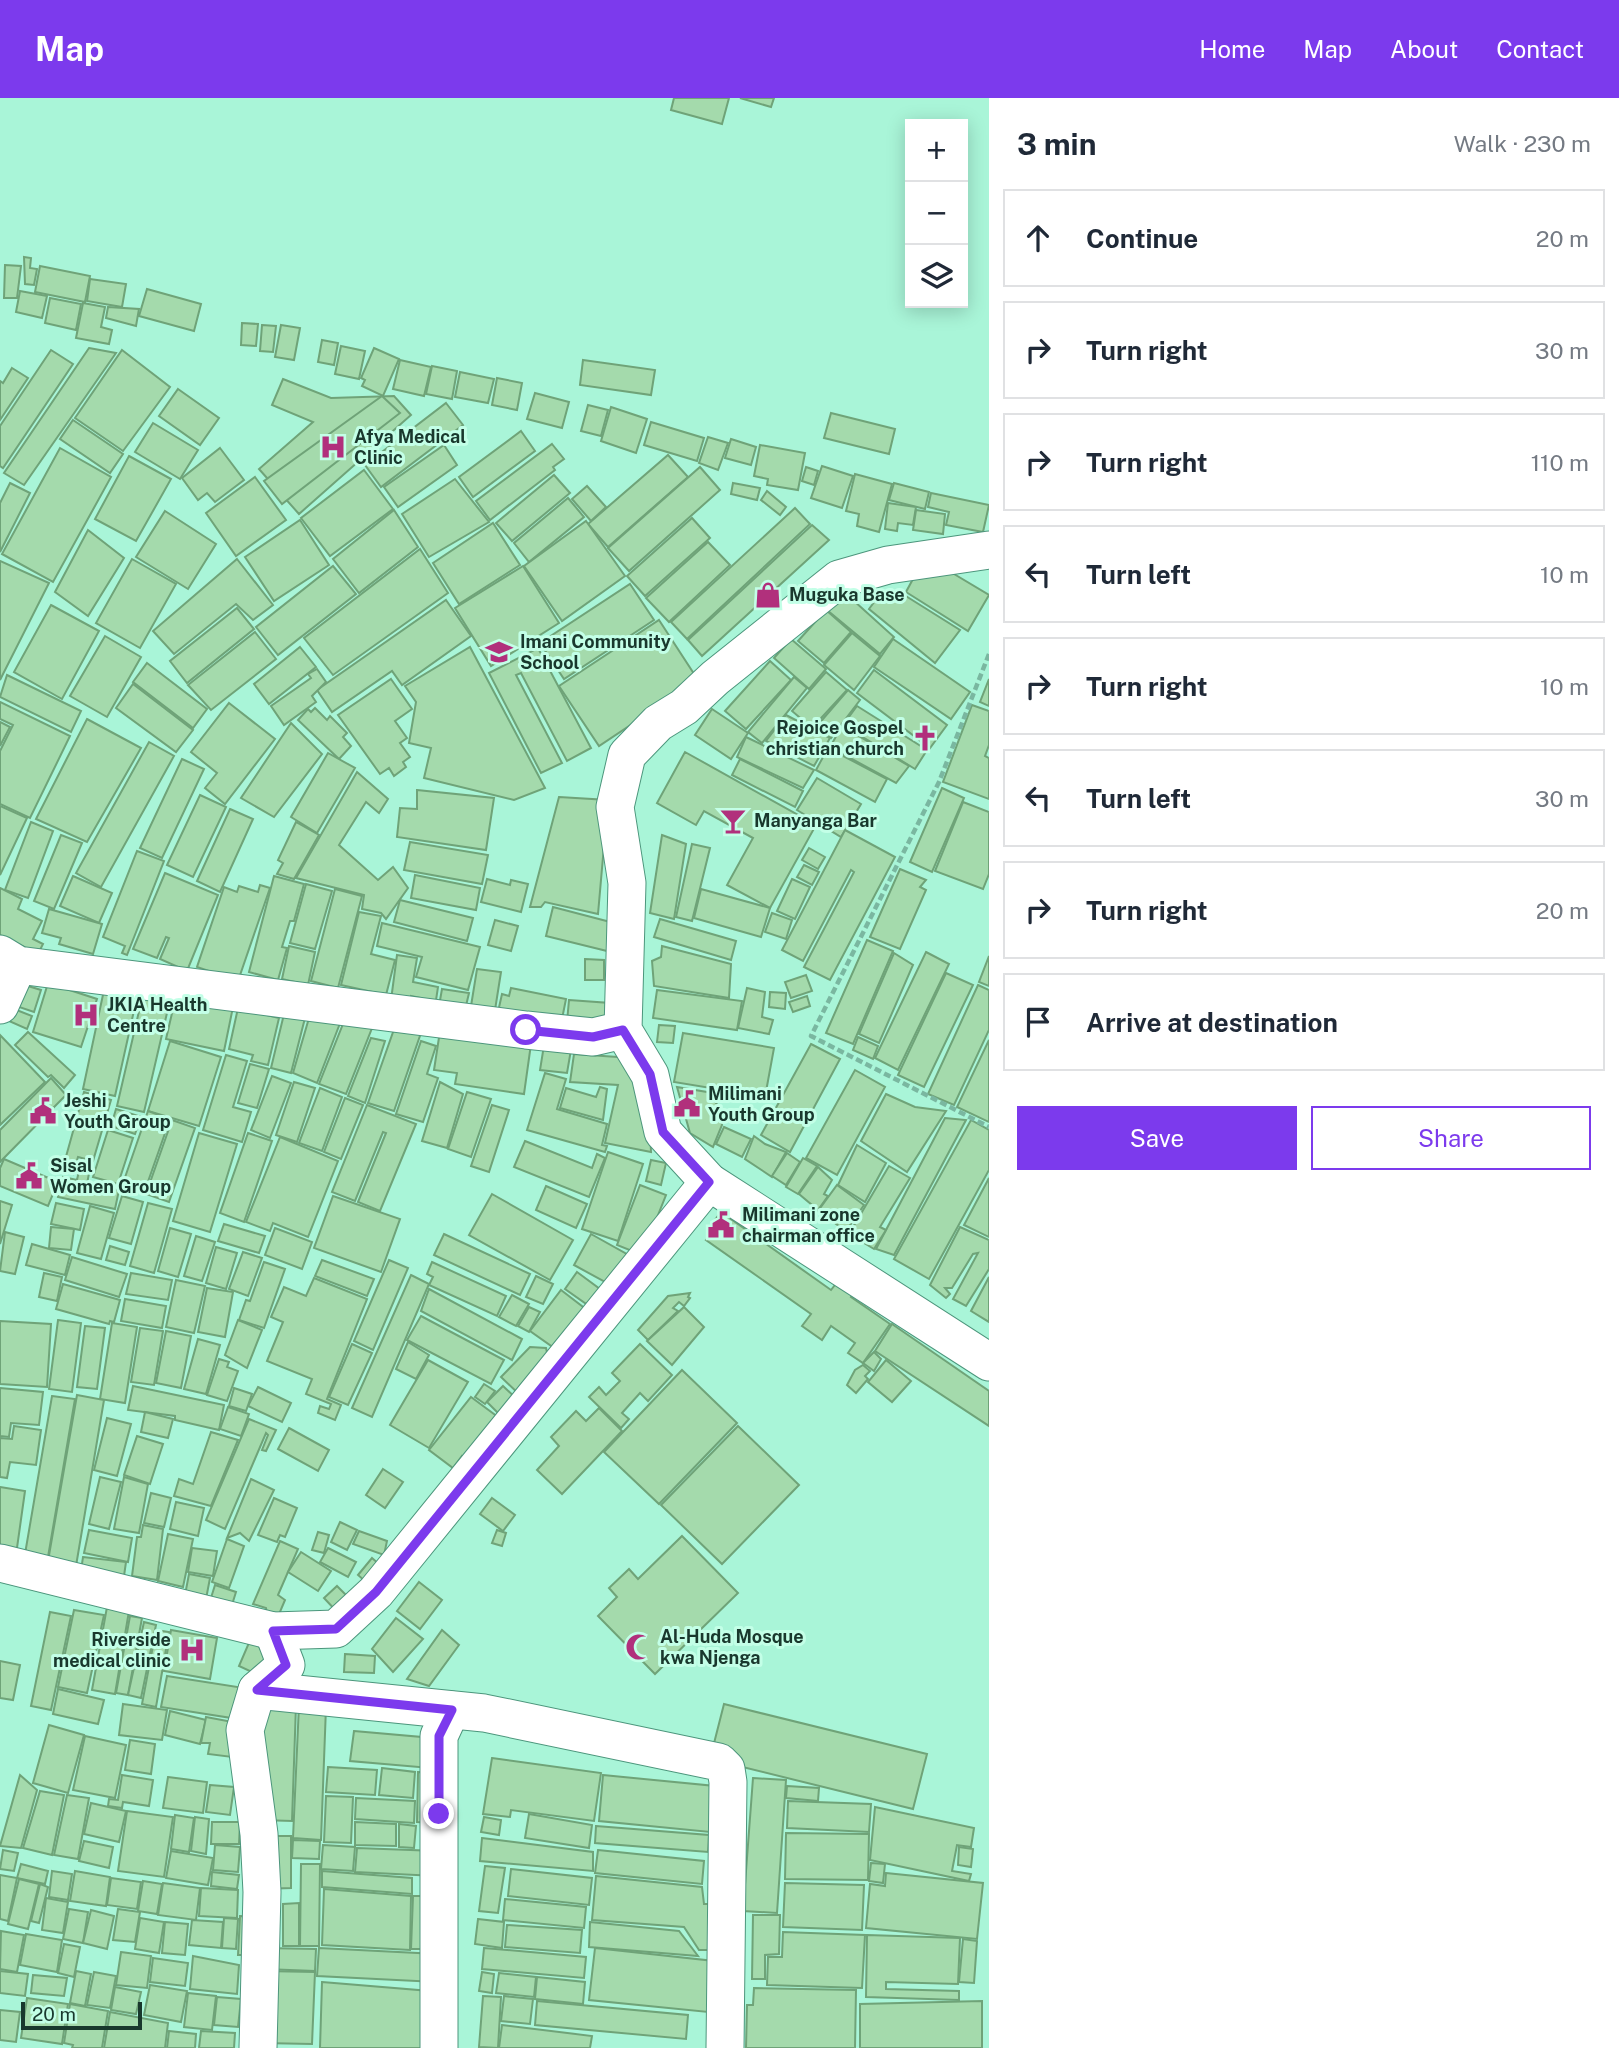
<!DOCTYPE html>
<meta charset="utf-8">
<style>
:root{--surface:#fff;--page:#f2f2f3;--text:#1f2937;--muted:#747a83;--line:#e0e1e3;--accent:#7c3aed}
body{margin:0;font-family:"Public Sans",sans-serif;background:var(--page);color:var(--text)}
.controls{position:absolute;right:21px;top:21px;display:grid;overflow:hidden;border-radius:0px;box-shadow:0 4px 18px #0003}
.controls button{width:63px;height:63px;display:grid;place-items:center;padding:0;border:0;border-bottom:2px solid var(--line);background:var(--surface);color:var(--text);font:35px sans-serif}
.scale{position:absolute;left:21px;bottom:18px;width:121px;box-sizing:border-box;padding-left:7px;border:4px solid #19382d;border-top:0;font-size:19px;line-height:24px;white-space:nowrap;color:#19382d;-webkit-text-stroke:5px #c3ffe7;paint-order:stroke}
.stop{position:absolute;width:21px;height:21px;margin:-16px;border:5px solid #7c3aed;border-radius:50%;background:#fff}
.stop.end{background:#7c3aed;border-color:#fff;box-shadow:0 2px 7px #0008}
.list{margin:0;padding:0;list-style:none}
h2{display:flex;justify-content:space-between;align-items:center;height:91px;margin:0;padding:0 28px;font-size:30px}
h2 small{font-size:23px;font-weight:400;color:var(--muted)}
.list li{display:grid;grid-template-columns:46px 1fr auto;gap:21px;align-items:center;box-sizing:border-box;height:98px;margin:0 14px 14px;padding:0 14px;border:2px solid var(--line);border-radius:0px}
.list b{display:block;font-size:26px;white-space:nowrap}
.list em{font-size:23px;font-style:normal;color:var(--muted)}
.actions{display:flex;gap:14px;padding:21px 28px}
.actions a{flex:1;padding:16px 0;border:2px solid var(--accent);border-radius:0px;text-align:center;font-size:24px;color:var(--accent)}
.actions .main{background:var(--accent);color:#fff}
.icon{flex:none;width:38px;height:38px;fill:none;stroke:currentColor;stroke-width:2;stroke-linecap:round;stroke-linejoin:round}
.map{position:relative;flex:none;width:989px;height:1950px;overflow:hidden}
header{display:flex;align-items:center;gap:42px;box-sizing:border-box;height:98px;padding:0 35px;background:var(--accent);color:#fff}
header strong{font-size:33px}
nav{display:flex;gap:38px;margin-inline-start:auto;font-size:24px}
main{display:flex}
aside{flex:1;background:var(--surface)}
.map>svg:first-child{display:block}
.building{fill:#a4daac;stroke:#6fa378;stroke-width:2}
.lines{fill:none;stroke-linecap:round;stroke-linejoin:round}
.street-casing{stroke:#4c967c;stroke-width:39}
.path{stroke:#7ab7a0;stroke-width:4.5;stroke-dasharray:7 3.5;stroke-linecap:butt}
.street{stroke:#fff;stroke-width:37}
.route{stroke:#7c3aed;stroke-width:9}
.labels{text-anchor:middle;stroke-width:6;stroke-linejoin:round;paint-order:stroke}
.poi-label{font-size:18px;font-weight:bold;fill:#19382d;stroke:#c3ffe7;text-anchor:start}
</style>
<header>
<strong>Map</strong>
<nav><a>Home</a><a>Map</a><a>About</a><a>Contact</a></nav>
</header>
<main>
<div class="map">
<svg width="989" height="1950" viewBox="0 0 989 1950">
<rect width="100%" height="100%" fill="#a9f5d8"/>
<g class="building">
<polygon points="674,0 729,0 722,26 671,12"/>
<polygon points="740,0 774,0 771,9"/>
<polygon points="24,159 31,160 30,170 37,171 34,187 25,186"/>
<polygon points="5,167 21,168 17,200 4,200"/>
<polygon points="40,168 90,178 85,204 35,194"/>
<polygon points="90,181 126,186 122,209 87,203"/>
<polygon points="147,191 201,206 194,233 139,218"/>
<polygon points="20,193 47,198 42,220 16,214"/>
<polygon points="50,200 81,206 76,232 45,225"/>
<polygon points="83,205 105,209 101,229 112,232 109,246 76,240"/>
<polygon points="108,209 139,211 136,228 106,220"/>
<polygon points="242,225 258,226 256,248 241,247"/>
<polygon points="262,227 276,228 273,254 260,253"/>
<polygon points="281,227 300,230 294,262 275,259"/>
<polygon points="322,242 338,245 334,267 318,264"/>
<polygon points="341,248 365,253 359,281 335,276"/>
<polygon points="89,250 116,255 24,387 4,375"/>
<polygon points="374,250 399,261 383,298 362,288 365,282 361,280"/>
<polygon points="51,252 73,266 3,370 0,368 0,328"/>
<polygon points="122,252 170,289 123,353 75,320"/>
<polygon points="400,262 431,269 424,298 393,291"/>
<polygon points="583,262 655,272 651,297 580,287"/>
<polygon points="432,268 457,273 452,301 426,296"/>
<polygon points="12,270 28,280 0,322 0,283 3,285"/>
<polygon points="460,274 494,281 488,305 455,299"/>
<polygon points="497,280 522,285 517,312 492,307"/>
<polygon points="283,281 331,300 394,298 411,317 299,416 259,371 313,324 272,307"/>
<polygon points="178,291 219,320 200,347 159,318"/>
<polygon points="535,295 569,304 562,330 527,321"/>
<polygon points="382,298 400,315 282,406 264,383"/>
<polygon points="446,305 463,327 381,389 365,367"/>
<polygon points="588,307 608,312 601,338 581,333"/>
<polygon points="611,309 647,321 636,355 601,343"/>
<polygon points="831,315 895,331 889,356 824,340"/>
<polygon points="73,322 123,356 110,375 60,341"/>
<polygon points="651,324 704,340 697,363 644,347"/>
<polygon points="153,325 198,352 180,381 135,354"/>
<polygon points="521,333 535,353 473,399 459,379"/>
<polygon points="708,339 728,345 718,372 699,365"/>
<polygon points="731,341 756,349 751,367 725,360"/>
<polygon points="552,346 564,361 553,369 555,372 490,422 476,403"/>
<polygon points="444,347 457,367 398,409 384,389"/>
<polygon points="760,347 805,355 798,392 767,387 768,381 754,378"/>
<polygon points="60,350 111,379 53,484 2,456"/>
<polygon points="220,350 244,382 215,404 207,395 198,402 182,380"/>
<polygon points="668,357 688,379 608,449 588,426"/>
<polygon points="129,358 171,381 136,443 95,421"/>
<polygon points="822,368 853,378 842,410 811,400"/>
<polygon points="700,369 720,392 629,473 608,450"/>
<polygon points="806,369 818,373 814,387 802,383"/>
<polygon points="364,372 393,411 330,458 301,420"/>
<polygon points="855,376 892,386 879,434 857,428 859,416 846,413"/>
<polygon points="554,377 570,395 512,443 496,425"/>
<polygon points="255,379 286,422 236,458 206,415"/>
<polygon points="455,381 489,424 429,459 402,416"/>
<polygon points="10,385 30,395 0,454 0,405"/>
<polygon points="733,385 760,390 757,402 731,396"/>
<polygon points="894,385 929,394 925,411 889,402"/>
<polygon points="587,388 606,409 591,423 572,401"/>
<polygon points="767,393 786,409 780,417 761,402"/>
<polygon points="931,395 989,407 983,434 946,427 949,414 928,409"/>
<polygon points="568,400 584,419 529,464 514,445"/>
<polygon points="888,405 916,409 913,427 898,425 897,433 885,431"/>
<polygon points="795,410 810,426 687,541 671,524"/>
<polygon points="394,412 418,449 359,495 333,461"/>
<polygon points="916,412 945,416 943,436 913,432"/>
<polygon points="165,413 216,446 188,491 136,459"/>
<polygon points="692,420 710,440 645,498 627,478"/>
<polygon points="300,422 329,467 274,503 245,459"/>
<polygon points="586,423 625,478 562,523 524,468"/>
<polygon points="493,425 520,467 459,506 433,465"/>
<polygon points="812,427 829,442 702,558 688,542"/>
<polygon points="88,432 124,460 88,518 55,494"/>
<polygon points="708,444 730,467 669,524 646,500"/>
<polygon points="420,451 448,495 333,577 304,540"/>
<polygon points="132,461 176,486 140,550 96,525"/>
<polygon points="237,461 273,507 253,522 236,506 174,556 153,533"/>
<polygon points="0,463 49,485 0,582"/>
<polygon points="333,468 356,496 278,557 256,529"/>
<polygon points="523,468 559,525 491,568 455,510"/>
<polygon points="949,473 989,497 968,533 906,494 913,481"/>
<polygon points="630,486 654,522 564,581 540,545"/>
<polygon points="843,493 894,539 880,556 827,512"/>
<polygon points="901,495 960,532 935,565 869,511 878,499"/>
<polygon points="446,502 471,538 402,587 392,573 332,614 317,592"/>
<polygon points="51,507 99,533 62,601 14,574"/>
<polygon points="237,510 254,531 187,585 170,563"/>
<polygon points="826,512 851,534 824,565 798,543"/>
<polygon points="659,522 698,582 599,648 559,588"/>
<polygon points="255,534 276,561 211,612 188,587"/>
<polygon points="852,535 880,558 854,592 824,567"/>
<polygon points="105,538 141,559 107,619 70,598"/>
<polygon points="791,541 826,571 809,591 774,560"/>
<polygon points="893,541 970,594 951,621 874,569"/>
<polygon points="300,549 316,569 269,606 254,586"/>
<polygon points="470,549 545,690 514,702 424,680 431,650 409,645 416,604 405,588"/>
<polygon points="538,550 591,650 567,663 521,575 516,577 562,665 541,675 489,575"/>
<polygon points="770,563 791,582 746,631 725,613"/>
<polygon points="147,565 207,611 193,630 133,584"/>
<polygon points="317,571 326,584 312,598 316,604 284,627 271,608 311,580 308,576"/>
<polygon points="874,572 947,627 930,650 857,595"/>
<polygon points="826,574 847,592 812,630 792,613"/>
<polygon points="7,577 81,613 71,634 0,599"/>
<polygon points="794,579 807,590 762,645 748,634"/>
<polygon points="391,581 412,611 395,623 407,640 400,645 410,659 403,664 406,669 394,678 389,670 380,676 338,617"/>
<polygon points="989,581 989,608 980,604"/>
<polygon points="133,586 193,632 176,654 116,610"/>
<polygon points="848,592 860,602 831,640 816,629"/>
<polygon points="0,604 70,638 30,720 0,706 0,653 13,627 0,621"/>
<polygon points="229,605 275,641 225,706 205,690 217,675 191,654"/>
<polygon points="972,607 989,613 989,647 985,658 989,660 989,701 943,684"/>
<polygon points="857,608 927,652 915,671 843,627"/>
<polygon points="315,610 327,622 330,618 347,635 343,639 351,648 339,661 298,622 308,611 311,614"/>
<polygon points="712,611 748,635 731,661 695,637"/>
<polygon points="786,617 830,640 814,668 766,643"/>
<polygon points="87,621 141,650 87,744 36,721"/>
<polygon points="0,624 10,629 0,648"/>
<polygon points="291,625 322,656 274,719 241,700"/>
<polygon points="842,628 909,668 896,685 830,649"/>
<polygon points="746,639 814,672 803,690 737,659"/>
<polygon points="149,644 174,658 101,789 76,775"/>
<polygon points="828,650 887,681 875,704 816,672"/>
<polygon points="685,654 816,727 770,810 727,787 753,740 704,713 696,727 657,705"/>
<polygon points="328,655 355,670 317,735 291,719"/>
<polygon points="182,661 204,671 162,760 140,750"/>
<polygon points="740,661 803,693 795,709 732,677"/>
<polygon points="357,674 388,701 379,715 366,704 339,747 378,782 393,769 408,790 386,821 381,815 362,811 364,797 296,780"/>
<polygon points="817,680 861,706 841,739 797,712"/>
<polygon points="942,690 964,700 932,774 910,764"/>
<polygon points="417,692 494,700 486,752 397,739 400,710 417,711"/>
<polygon points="200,697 226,709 193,779 167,767"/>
<polygon points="559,699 608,702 598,816 545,804 541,809 530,809"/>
<polygon points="963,704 989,714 989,776 983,791 935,773"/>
<polygon points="0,708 27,720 0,777"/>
<polygon points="230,711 253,721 220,794 197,783"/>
<polygon points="31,724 53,733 28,800 5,792"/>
<polygon points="296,724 319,737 294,781 277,776 283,765 278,762"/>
<polygon points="845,732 895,759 830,882 804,869 854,774 851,772 803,863 782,852"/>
<polygon points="61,737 82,745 54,811 34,803"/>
<polygon points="662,737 686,746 674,821 650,815"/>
<polygon points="410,744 488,757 482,786 404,772"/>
<polygon points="692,746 710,750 692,823 676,819"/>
<polygon points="809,750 825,759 818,771 802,762"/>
<polygon points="137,753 164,763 127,857 122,855 125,848 103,839"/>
<polygon points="804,767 819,774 812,787 797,779"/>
<polygon points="900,771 926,782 920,789 926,792 900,851 870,839"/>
<polygon points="165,775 218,797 187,873 160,861 169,840 166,839 157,860 133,851"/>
<polygon points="415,777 480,790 476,812 411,800"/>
<polygon points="73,778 112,795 99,825 60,808"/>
<polygon points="274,778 304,786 294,823 290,823 282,849 287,850 278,882 249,874"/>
<polygon points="487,781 510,787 511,782 528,786 521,814 481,804"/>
<polygon points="792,781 810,789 795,821 777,813"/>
<polygon points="306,786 332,793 315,851 290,845"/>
<polygon points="260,787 270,790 238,883 197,869 224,789 237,794 239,788 258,794"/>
<polygon points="0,790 22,801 18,811 42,823 33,841 43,846 38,856 0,837"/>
<polygon points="335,791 362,798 338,890 311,883"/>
<polygon points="701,791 770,810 761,839 694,820"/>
<polygon points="400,802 473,820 467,843 394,824"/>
<polygon points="553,809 618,826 611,854 546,838"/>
<polygon points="49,811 102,826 93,856 59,846 61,840 42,835"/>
<polygon points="359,814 381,818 371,856 395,862 386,897 341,887"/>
<polygon points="772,815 792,822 786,841 765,834"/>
<polygon points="660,821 736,843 731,862 654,839"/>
<polygon points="495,822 518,828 511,853 488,847"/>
<polygon points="382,825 480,849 468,892 416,879 422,859 377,848"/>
<polygon points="867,842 893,853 853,946 826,935"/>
<polygon points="289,848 315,854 308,887 282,881"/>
<polygon points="662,848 731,866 729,900 654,888 652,863 661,859"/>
<polygon points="926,854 949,866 898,972 875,960"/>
<polygon points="894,855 913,867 879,945 859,936"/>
<polygon points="397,857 417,860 413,884 438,889 435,909 420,907 421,900 411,898 410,905 391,902"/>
<polygon points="989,858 989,888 979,884"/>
<polygon points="585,861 604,862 604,882 585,882"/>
<polygon points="477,871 501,874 495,912 471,908"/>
<polygon points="946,875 973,887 924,989 898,977"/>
<polygon points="806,877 812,893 791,900 785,884"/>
<polygon points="18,885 41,892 34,914 10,906"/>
<polygon points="48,885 97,901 81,949 33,934"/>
<polygon points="978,887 989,892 989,932 954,1007 928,996"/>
<polygon points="511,890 566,901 561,926 498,914 502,896 509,898"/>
<polygon points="747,890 765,894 762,919 773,922 769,936 738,930"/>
<polygon points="442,891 469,895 465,912 439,908"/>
<polygon points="104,892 137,899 115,998 83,991"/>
<polygon points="657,892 742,903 737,932 653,920"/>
<polygon points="770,894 786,895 785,911 769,909"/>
<polygon points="143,896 170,902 144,1014 117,1008"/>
<polygon points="176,898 233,909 224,953 166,941"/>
<polygon points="807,898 810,908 793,914 789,904"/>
<polygon points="569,902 610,905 608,931 567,924"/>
<polygon points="238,910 279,920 268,967 251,963 253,957 229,951"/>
<polygon points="14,911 32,918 27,931 9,923"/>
<polygon points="284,916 305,920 291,975 271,970"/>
<polygon points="309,920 342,920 317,985 293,975"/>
<polygon points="398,920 423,929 394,1013 368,1005"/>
<polygon points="345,921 374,925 346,996 319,986"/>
<polygon points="659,927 675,928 673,945 657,944"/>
<polygon points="440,933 531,946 524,996 455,986 457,975 434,972"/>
<polygon points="28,934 75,977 64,990 51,977 48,979 15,947"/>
<polygon points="683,935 774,950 765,999 674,984"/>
<polygon points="0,937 45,984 0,1027"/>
<polygon points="858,939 878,948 873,961 853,952"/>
<polygon points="371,940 385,943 365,1005 348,998"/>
<polygon points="545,941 572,946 567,975 540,972"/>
<polygon points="989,942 989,1024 957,1009"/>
<polygon points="170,943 221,959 199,1028 148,1013"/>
<polygon points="421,943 436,948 427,976 438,980 423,1024 396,1016"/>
<polygon points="811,946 840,961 790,1054 761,1037"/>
<polygon points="574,956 632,960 648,986 651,1054 605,1045 618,987 570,984"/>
<polygon points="226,957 247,963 233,1009 251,1014 242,1044 203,1032"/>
<polygon points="250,966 269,971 257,1010 238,1005"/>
<polygon points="855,972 885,989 837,1077 806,1060"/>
<polygon points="545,975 566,981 557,1011 607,1026 602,1047 607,1048 605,1054 527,1032"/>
<polygon points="272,978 291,985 270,1040 251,1032"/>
<polygon points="51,980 66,997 0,1064 0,1032"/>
<polygon points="294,984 315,990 297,1044 276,1037"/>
<polygon points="440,984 463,996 447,1050 422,1043"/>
<polygon points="600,989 607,991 603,1022 560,1010 566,990 596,999"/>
<polygon points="677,989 707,994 719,1009 722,1027 713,1049 690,1035"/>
<polygon points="320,990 342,999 322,1053 299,1045"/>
<polygon points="84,994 111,1002 93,1063 78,1059 73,1076 62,1073"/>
<polygon points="467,994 491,1001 471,1059 448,1051"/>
<polygon points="886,996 915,1009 946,1013 907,1074 861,1043"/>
<polygon points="345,1000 363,1007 341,1061 324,1054"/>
<polygon points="367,1007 416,1026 380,1113 358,1104 386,1035 383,1034 355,1103 332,1094"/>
<polygon points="492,1007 509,1012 489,1074 471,1068"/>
<polygon points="116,1011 141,1019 135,1036 111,1028"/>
<polygon points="148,1013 170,1021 144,1095 122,1088"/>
<polygon points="945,1020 966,1022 894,1157 876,1151"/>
<polygon points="172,1022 195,1030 169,1104 146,1096"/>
<polygon points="971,1022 989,1032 989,1072 929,1181 894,1161"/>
<polygon points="724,1029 751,1041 742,1059 716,1046"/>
<polygon points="108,1032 133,1040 118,1086 93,1079"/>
<polygon points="199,1035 237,1046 210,1134 173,1123"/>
<polygon points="248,1035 272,1043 244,1124 220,1115"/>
<polygon points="754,1038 765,1046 786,1054 772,1079 745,1061"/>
<polygon points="280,1039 338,1063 308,1139 273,1125 270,1133 246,1124"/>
<polygon points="525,1043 592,1070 597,1056 605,1060 589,1099 514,1069"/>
<polygon points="857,1047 886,1065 865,1104 838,1087"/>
<polygon points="608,1054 643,1066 618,1143 582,1131"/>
<polygon points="787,1055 800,1064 786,1087 772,1078"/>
<polygon points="803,1060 817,1068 798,1096 786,1089"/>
<polygon points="4,1061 58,1084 48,1108 0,1088 0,1070"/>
<polygon points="651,1062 666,1065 661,1087 646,1083"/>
<polygon points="80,1068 90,1070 87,1086 119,1092 115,1111 58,1099 63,1079 77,1082"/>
<polygon points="889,1068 910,1080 880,1129 886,1132 874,1151 849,1136"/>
<polygon points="818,1069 832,1082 824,1096 828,1098 818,1112 799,1096"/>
<polygon points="989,1080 989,1139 964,1127"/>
<polygon points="640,1087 666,1097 642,1157 617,1147"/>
<polygon points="837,1087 864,1107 846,1133 818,1113"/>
<polygon points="546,1088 587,1106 576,1130 536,1112"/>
<polygon points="492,1096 573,1142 550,1182 469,1137"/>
<polygon points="122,1098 143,1104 131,1146 109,1140"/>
<polygon points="333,1098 400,1121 381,1174 314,1150"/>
<polygon points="0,1103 12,1107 0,1146"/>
<polygon points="56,1105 84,1111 80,1132 51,1126"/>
<polygon points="148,1105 172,1111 154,1175 130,1168"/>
<polygon points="90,1108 114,1115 101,1161 77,1155"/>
<polygon points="721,1114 831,1192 842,1178 858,1189 851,1199 890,1226 863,1265 848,1255 855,1245 831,1228 822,1242 802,1228 811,1216 706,1142 714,1133 709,1130"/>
<polygon points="224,1126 265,1138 259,1155 218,1143"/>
<polygon points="51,1129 74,1131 71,1152 49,1150"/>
<polygon points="960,1129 989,1142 989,1171 966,1208 953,1201 978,1155 973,1156 952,1190 945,1190 950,1196 946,1200 930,1187"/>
<polygon points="170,1130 191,1136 178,1179 158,1173"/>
<polygon points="275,1130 312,1144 302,1171 265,1157"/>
<polygon points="5,1134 24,1139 15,1176 0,1173"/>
<polygon points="444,1136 530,1176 520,1197 434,1157"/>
<polygon points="591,1136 632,1159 616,1190 574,1167"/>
<polygon points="196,1138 215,1144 202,1183 184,1178"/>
<polygon points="32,1146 70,1157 65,1177 26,1167"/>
<polygon points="110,1148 129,1154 125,1167 106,1162"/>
<polygon points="216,1149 237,1155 226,1191 206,1185"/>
<polygon points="243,1154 262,1160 248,1198 229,1191"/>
<polygon points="72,1159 127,1176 119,1199 65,1182"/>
<polygon points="322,1162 374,1181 367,1198 315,1178"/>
<polygon points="389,1162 408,1170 373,1252 354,1243"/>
<polygon points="264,1164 285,1171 264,1230 239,1222 246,1202 250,1203"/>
<polygon points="432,1164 506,1198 497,1218 429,1187 433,1179 427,1176"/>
<polygon points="577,1174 604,1194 592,1210 565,1191"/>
<polygon points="44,1175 62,1179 57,1203 39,1199"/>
<polygon points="131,1175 172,1182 168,1202 126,1196"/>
<polygon points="411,1177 429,1186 372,1319 352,1310"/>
<polygon points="536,1178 553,1186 543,1206 526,1199"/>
<polygon points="989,1179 989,1224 971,1213"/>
<polygon points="314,1180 367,1201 327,1301 341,1307 335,1322 318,1315 320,1308 329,1311 331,1306 306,1296 312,1281 267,1263 283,1224 271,1219 284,1189 306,1198"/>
<polygon points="176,1182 205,1188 194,1235 166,1229"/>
<polygon points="63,1186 120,1202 114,1224 110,1223 109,1226 56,1211"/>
<polygon points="207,1190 233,1194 225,1239 198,1234"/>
<polygon points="429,1191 522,1241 512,1262 421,1213"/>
<polygon points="561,1192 587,1212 557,1252 530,1233"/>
<polygon points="690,1195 688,1199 690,1200 684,1208 679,1204 673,1210 678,1213 648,1242 638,1232 668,1198"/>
<polygon points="512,1197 529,1206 516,1228 499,1219"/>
<polygon points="125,1201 166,1208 162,1230 121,1223"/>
<polygon points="529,1209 540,1214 529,1234 518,1228"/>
<polygon points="684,1209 704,1229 672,1267 647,1243"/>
<polygon points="421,1218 504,1262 491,1286 407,1242"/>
<polygon points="58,1222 81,1225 72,1294 49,1291"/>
<polygon points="238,1222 262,1232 247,1270 225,1257"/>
<polygon points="0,1223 51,1226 47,1289 0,1286"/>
<polygon points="112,1225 137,1229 125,1305 100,1301"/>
<polygon points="892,1226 989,1293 989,1328 875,1253"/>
<polygon points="85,1228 105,1230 97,1291 77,1289"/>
<polygon points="140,1230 163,1233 154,1287 131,1284"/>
<polygon points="166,1233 191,1238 181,1290 156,1285"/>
<polygon points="198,1241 220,1247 206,1296 184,1291"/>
<polygon points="408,1244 429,1257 416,1281 396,1271"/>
<polygon points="352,1246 372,1255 348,1307 329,1299"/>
<polygon points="640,1246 672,1277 648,1303 640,1295 622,1315 629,1321 621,1330 589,1299 599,1289 606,1297 620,1283 612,1275"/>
<polygon points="530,1249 546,1250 549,1263 521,1298 501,1279"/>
<polygon points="874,1254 881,1261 874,1273 863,1265"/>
<polygon points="219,1261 229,1264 227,1269 238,1273 227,1303 207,1297"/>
<polygon points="428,1262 468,1284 429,1350 390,1327"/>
<polygon points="886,1262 911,1283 892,1304 868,1284"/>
<polygon points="863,1267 870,1273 865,1278 868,1281 856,1295 847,1287 855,1272"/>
<polygon points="682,1272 737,1325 659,1406 604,1354"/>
<polygon points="484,1286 495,1293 485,1306 475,1299"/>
<polygon points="133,1288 224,1307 219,1332 175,1322 175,1318 128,1312"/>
<polygon points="503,1288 519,1303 503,1320 487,1304"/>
<polygon points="258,1289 291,1305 282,1324 248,1308"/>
<polygon points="0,1290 43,1294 39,1327 11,1325 9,1339 0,1338"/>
<polygon points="234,1290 252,1296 246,1313 229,1308"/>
<polygon points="77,1297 104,1302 76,1468 48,1463"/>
<polygon points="52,1298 75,1301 48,1459 25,1456"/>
<polygon points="471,1299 502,1322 473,1366 462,1358 453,1370 429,1352"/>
<polygon points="228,1309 249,1316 241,1338 220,1331"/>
<polygon points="599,1310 622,1333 562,1396 537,1372 559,1348 551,1339 576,1313 586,1323"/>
<polygon points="145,1314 173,1321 168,1340 141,1334"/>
<polygon points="107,1320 131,1326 117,1378 94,1372"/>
<polygon points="249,1321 276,1332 266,1353 262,1352 268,1337 266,1335 225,1431 206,1422"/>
<polygon points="14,1328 41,1332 36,1367 10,1364 7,1380 0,1379 0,1340 12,1341"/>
<polygon points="738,1328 799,1387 722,1466 661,1407"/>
<polygon points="289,1330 329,1352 318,1373 278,1351"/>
<polygon points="211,1334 238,1342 211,1408 174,1398 179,1381 193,1386"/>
<polygon points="137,1338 163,1346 150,1386 124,1377"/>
<polygon points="383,1371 403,1384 385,1410 366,1397"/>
<polygon points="100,1379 121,1384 109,1431 89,1426"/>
<polygon points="124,1379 148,1386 139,1435 114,1431"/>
<polygon points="251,1381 274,1392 249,1443 240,1435 227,1440"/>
<polygon points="0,1389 25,1393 16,1457 0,1454"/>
<polygon points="151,1395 171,1400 164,1429 144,1425"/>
<polygon points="274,1400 297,1410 285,1439 280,1437 277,1444 258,1437"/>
<polygon points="492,1400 515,1417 503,1433 480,1416"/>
<polygon points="176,1404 204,1410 198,1438 170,1431"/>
<polygon points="340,1424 357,1432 347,1452 331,1444"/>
<polygon points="143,1427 163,1431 157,1482 132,1478 137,1439 141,1439"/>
<polygon points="89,1432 132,1440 128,1464 84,1455"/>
<polygon points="497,1432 506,1435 502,1448 492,1445"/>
<polygon points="359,1433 387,1443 384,1457 353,1446"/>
<polygon points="318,1434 329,1437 324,1455 312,1452"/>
<polygon points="168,1436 193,1441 183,1489 158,1483"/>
<polygon points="682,1438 738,1495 655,1576 598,1518 617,1499 609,1490 629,1471 638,1481"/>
<polygon points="227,1441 244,1448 229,1490 212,1484"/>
<polygon points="280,1443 298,1451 278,1497 285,1502 277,1521 267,1516 266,1510 253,1506"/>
<polygon points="192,1450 217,1453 213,1478 188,1474"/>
<polygon points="328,1450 356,1464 348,1479 320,1464"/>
<polygon points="301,1454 331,1473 318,1493 288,1474"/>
<polygon points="83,1459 126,1464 123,1485 80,1479"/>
<polygon points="372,1460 387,1473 373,1490 358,1477"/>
<polygon points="189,1476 210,1480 206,1501 185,1497"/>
<polygon points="419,1484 442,1502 420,1531 397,1513"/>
<polygon points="215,1487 236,1494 231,1510 210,1503"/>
<polygon points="337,1488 352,1503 339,1516 324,1500"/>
<polygon points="107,1509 129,1513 115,1596 92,1592"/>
<polygon points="74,1512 104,1517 87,1595 58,1589"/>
<polygon points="50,1514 71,1518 51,1612 31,1608"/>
<polygon points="130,1518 142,1520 128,1597 116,1595"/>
<polygon points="396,1520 423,1541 393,1574 372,1551"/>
<polygon points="144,1524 156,1527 141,1600 128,1597"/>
<polygon points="156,1532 169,1534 156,1609 142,1606"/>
<polygon points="171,1532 217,1540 210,1581 164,1573"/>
<polygon points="442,1532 459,1547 429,1588 407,1581"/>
<polygon points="251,1540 278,1552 265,1580 239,1568"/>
<polygon points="345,1556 375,1558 374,1575 344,1574"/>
<polygon points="0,1563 20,1567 13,1602 0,1600"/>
<polygon points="167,1578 244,1590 238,1621 161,1609"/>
<polygon points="58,1591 104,1602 98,1626 53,1616"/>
<polygon points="261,1605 296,1607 292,1723 261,1722"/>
<polygon points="123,1606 167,1612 162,1642 119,1637"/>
<polygon points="724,1606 927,1656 913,1711 710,1661"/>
<polygon points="299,1607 326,1609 321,1742 293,1740"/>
<polygon points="170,1613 206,1622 200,1646 165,1637"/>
<polygon points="206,1619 238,1625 232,1659 208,1656 210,1645 201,1645"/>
<polygon points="49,1627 84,1637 68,1695 33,1685"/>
<polygon points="354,1633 433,1640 430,1670 350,1663"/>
<polygon points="85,1638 126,1647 115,1700 73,1692"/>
<polygon points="130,1642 155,1646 151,1676 125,1672"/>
<polygon points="492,1660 601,1675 594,1723 511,1712 510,1719 483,1716"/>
<polygon points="328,1669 377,1672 375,1697 326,1694"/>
<polygon points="382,1670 415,1674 413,1700 379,1697"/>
<polygon points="418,1674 436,1675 436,1725 417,1724"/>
<polygon points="20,1677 37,1692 21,1750 0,1748"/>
<polygon points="122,1677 153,1682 149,1708 123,1704 122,1710 108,1708 109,1701 118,1702"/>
<polygon points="603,1677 715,1688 710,1734 599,1723"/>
<polygon points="168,1679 207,1684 203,1715 163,1710"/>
<polygon points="753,1680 786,1682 777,1815 743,1813"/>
<polygon points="210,1687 234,1689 230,1717 206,1714"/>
<polygon points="787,1688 819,1690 818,1703 786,1700"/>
<polygon points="40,1693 64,1697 52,1757 23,1750"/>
<polygon points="67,1697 89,1700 78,1761 54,1757"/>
<polygon points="326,1698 353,1699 351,1745 324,1744"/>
<polygon points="356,1700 415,1703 414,1725 355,1721"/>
<polygon points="788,1703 871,1706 869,1734 787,1730"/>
<polygon points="91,1705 126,1713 119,1744 84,1736"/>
<polygon points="875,1709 974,1730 971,1749 957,1747 952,1773 971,1776 969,1783 870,1762"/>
<polygon points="127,1713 173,1719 164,1779 118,1773"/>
<polygon points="529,1716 592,1727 589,1750 525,1740"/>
<polygon points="175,1717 194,1720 189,1754 171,1751"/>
<polygon points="195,1719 209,1721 206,1756 191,1753"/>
<polygon points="484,1719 501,1722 499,1737 481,1734"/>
<polygon points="212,1724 240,1724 239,1746 211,1746"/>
<polygon points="355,1724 396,1726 396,1748 355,1747"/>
<polygon points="399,1726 416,1728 414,1750 399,1749"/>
<polygon points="596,1728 709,1737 708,1754 595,1745"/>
<polygon points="786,1735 869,1736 868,1782 785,1781"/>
<polygon points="264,1738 291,1738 291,1790 263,1791"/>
<polygon points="482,1740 593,1754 593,1773 480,1763"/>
<polygon points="293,1742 320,1743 319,1761 292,1760"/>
<polygon points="84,1743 113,1749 109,1770 79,1763"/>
<polygon points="215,1747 240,1749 238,1774 213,1772"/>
<polygon points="323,1747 355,1749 353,1773 321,1771"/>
<polygon points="959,1749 973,1751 971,1769 958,1767"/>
<polygon points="357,1750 437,1753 436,1778 355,1774"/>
<polygon points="3,1752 18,1755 14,1773 0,1771"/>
<polygon points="598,1752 704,1763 702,1786 595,1775"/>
<polygon points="171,1753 213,1760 208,1787 166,1780"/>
<polygon points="871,1765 885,1766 883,1785 869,1783"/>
<polygon points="21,1766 48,1773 45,1786 17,1780"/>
<polygon points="301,1766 320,1766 319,1848 300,1848"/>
<polygon points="485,1768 505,1770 498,1815 479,1813"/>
<polygon points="511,1771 592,1780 589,1807 508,1798"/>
<polygon points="52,1773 72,1776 68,1802 49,1799"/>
<polygon points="75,1773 110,1779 106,1808 70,1803"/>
<polygon points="322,1773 412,1780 412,1796 322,1789"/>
<polygon points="212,1774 239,1777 237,1791 211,1788"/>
<polygon points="886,1775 983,1785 977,1841 866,1830 870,1786 885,1788"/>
<polygon points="0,1777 17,1780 8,1823 0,1821"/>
<polygon points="596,1778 702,1789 704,1806 714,1806 711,1852 699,1852 684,1829 592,1822"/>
<polygon points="111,1780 141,1784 137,1811 107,1807"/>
<polygon points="19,1781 39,1786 28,1831 8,1826"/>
<polygon points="143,1783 162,1786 157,1816 138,1813"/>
<polygon points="163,1785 200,1790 196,1822 158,1817"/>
<polygon points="785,1785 864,1787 862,1832 783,1829"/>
<polygon points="40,1786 48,1789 39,1825 31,1823"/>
<polygon points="201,1790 238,1792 237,1820 199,1818"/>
<polygon points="324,1791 411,1798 410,1852 322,1847"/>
<polygon points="413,1798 437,1798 436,1851 411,1851"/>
<polygon points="46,1800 68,1804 63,1835 42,1832"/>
<polygon points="505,1801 586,1809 584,1830 503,1822"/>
<polygon points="299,1805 299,1848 283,1848 283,1806"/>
<polygon points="69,1811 88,1814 83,1845 63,1841"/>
<polygon points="118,1811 140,1814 135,1844 113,1842"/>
<polygon points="91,1812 114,1818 107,1851 83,1845"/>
<polygon points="753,1817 780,1817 779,1856 765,1857 765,1881 752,1881"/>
<polygon points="240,1818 253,1819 251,1857 238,1857"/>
<polygon points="140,1820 164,1824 159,1855 135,1851"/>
<polygon points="224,1820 238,1821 236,1851 222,1850"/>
<polygon points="478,1821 504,1824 502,1850 475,1846"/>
<polygon points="192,1822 223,1824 221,1850 189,1847"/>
<polygon points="165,1824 188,1826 185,1857 162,1855"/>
<polygon points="590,1824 679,1833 698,1858 589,1849"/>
<polygon points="507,1827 582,1832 580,1855 505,1849"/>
<polygon points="1,1833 24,1837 17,1874 0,1871"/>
<polygon points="783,1834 865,1837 862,1890 767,1887 768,1859 782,1859"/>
<polygon points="26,1836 62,1842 57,1874 20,1867"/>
<polygon points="867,1837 960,1840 958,1886 886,1884 886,1891 959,1893 959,1902 866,1899"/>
<polygon points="963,1841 977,1843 974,1885 959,1884"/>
<polygon points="64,1846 80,1849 74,1879 58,1875"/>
<polygon points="264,1850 316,1851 315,1873 264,1871"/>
<polygon points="319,1850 437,1856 436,1884 317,1878"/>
<polygon points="484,1850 586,1859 584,1880 482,1871"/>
<polygon points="595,1850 714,1863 708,1914 589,1902"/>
<polygon points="121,1854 151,1858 147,1890 116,1887"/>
<polygon points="193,1858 239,1867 237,1896 190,1891"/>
<polygon points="153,1860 188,1865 185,1888 150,1884"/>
<polygon points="0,1873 28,1876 25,1898 0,1895"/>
<polygon points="76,1873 91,1876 85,1908 70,1905"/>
<polygon points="264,1873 315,1874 312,1946 262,1945"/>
<polygon points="94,1874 116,1878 110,1910 87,1907"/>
<polygon points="482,1874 494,1876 492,1895 479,1893"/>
<polygon points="499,1875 536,1879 534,1899 496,1895"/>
<polygon points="33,1877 67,1880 64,1898 31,1895"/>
<polygon points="537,1879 585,1884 583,1906 535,1901"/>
<polygon points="322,1884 430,1893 432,1950 320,1950"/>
<polygon points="150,1887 187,1893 181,1924 144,1917"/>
<polygon points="115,1889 141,1894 136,1916 111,1912"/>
<polygon points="754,1890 856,1892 855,1950 746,1950 747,1907 753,1907"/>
<polygon points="188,1895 216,1898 212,1932 184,1929"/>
<polygon points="483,1898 501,1899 498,1950 479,1949"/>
<polygon points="504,1898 533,1901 530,1926 501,1923"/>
<polygon points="217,1899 241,1901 238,1929 214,1927"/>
<polygon points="27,1900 68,1906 62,1946 21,1940"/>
<polygon points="537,1903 688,1917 686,1941 535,1927"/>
<polygon points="982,1903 982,1950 860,1950 860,1906"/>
<polygon points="70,1906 108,1913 102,1950 72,1950 73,1947 64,1945"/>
<polygon points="0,1912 20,1914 16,1944 0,1942"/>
<polygon points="110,1914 168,1925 165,1950 104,1950"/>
<polygon points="502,1927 592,1938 590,1950 499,1950"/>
<polygon points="169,1933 196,1936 195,1950 167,1950"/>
<polygon points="201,1933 235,1935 234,1950 199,1950"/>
</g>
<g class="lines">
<g class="street-casing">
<g id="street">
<polyline points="989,452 888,467 839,481 715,580 684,609 658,625 627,657 615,709 627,785 623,932 650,977 663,1034 709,1084 989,1264"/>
<polyline points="0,856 18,867 526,932 593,939 623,932"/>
<polyline points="0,907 18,867"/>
<polyline points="0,1465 273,1533 336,1531 376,1494 709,1084"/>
<polyline points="257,1592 484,1615 719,1664 726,1671 728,1684 725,1950"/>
<polyline points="258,1950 262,1794 259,1736 245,1632 257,1592 286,1567 273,1533"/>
<polyline points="439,1950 439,1638 451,1612"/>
</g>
</g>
<polyline class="path" points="989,556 939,684 811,938 989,1029"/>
<use href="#street" class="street"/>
</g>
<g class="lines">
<polyline class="route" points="439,1716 439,1638 452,1612 257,1592 286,1567 273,1533 336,1531 376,1494 709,1084 663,1034 650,976 623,932 593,939 526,932"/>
</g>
<defs>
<g id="hospital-bare" transform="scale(2.1)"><path d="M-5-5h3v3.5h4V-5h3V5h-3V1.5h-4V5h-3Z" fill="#b1307c" stroke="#c3ffe7" stroke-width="2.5" paint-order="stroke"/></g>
<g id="shop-bare" transform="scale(2.1)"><path d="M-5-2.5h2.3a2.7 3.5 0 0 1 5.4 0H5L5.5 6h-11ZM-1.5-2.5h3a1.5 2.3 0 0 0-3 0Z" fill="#b1307c" stroke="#c3ffe7" stroke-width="2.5" paint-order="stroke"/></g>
<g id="school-bare" transform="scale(2.1)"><path d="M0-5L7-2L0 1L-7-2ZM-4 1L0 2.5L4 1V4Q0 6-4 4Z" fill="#b1307c" stroke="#c3ffe7" stroke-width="2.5" paint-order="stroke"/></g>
<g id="church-bare" transform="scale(2.1)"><path d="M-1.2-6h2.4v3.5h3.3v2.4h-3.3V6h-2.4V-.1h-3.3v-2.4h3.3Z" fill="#b1307c" stroke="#c3ffe7" stroke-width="2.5" paint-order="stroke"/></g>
<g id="bar-bare" transform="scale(2.1)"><path d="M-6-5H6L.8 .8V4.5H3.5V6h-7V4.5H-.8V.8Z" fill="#b1307c" stroke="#c3ffe7" stroke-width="2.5" paint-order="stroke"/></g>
<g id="civic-bare" transform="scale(2.1)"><path d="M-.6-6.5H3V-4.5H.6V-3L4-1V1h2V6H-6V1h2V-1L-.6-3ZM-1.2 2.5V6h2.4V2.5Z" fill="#b1307c" stroke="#c3ffe7" stroke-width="2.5" paint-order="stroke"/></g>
<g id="mosque-bare" transform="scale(2.1)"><path d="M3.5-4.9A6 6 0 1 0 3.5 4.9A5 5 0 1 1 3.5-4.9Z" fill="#b1307c" stroke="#c3ffe7" stroke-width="2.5" paint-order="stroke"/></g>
</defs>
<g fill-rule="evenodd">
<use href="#hospital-bare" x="333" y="349"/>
<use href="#shop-bare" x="768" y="497"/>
<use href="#school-bare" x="499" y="554"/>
<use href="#church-bare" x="925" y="640"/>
<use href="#bar-bare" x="733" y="723"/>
<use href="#hospital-bare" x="86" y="917"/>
<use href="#civic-bare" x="687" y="1006"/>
<use href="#civic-bare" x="43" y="1013"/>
<use href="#civic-bare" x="29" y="1078"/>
<use href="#civic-bare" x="721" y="1127"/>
<use href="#mosque-bare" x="639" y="1549"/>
<use href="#hospital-bare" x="192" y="1552"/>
</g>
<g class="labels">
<g class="poi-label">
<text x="354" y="345">Afya Medical<tspan x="354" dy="21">Clinic</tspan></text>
<text x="789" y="503">Muguka Base</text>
<text x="520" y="550">Imani Community<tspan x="520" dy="21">School</tspan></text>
<text x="904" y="636" text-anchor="end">Rejoice Gospel<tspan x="904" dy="21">christian church</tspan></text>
<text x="754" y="729">Manyanga Bar</text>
<text x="107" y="913">JKIA Health<tspan x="107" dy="21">Centre</tspan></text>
<text x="708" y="1002">Milimani<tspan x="708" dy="21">Youth Group</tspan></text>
<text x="64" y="1009">Jeshi<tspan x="64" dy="21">Youth Group</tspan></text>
<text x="50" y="1074">Sisal<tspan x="50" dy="21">Women Group</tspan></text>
<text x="742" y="1123">Milimani zone<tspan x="742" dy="21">chairman office</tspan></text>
<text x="660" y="1545">Al-Huda Mosque<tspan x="660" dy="21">kwa Njenga</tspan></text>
<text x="171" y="1548" text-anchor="end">Riverside<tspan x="171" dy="21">medical clinic</tspan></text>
</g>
</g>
</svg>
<div class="controls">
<button>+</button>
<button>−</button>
<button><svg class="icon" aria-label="layers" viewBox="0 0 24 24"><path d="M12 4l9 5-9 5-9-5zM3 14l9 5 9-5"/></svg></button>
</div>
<div class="scale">20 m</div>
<div class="stop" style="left:526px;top:932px"></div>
<div class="stop end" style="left:439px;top:1716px"></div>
</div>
<aside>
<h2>3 min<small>Walk · 230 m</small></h2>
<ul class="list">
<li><svg class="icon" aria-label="ahead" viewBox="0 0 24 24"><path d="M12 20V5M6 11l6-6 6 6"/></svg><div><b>Continue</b></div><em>20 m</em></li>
<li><svg class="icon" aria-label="right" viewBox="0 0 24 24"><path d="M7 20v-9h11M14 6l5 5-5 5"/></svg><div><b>Turn right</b></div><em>30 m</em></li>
<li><svg class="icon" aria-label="right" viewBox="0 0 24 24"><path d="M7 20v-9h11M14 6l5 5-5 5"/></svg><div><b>Turn right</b></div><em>110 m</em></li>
<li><svg class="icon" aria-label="left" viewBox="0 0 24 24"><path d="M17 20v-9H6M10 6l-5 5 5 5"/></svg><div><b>Turn left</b></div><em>10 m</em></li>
<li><svg class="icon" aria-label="right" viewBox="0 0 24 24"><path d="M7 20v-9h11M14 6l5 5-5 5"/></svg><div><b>Turn right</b></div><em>10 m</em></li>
<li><svg class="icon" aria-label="left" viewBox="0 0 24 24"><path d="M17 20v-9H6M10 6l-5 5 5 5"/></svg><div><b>Turn left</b></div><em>30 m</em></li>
<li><svg class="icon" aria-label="right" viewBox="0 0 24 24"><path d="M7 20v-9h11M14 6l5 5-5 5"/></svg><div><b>Turn right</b></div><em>20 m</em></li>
<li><svg class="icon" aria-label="arrive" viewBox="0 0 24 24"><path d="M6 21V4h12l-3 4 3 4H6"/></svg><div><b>Arrive at destination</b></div></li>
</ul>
<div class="actions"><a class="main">Save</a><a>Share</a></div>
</aside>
</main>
